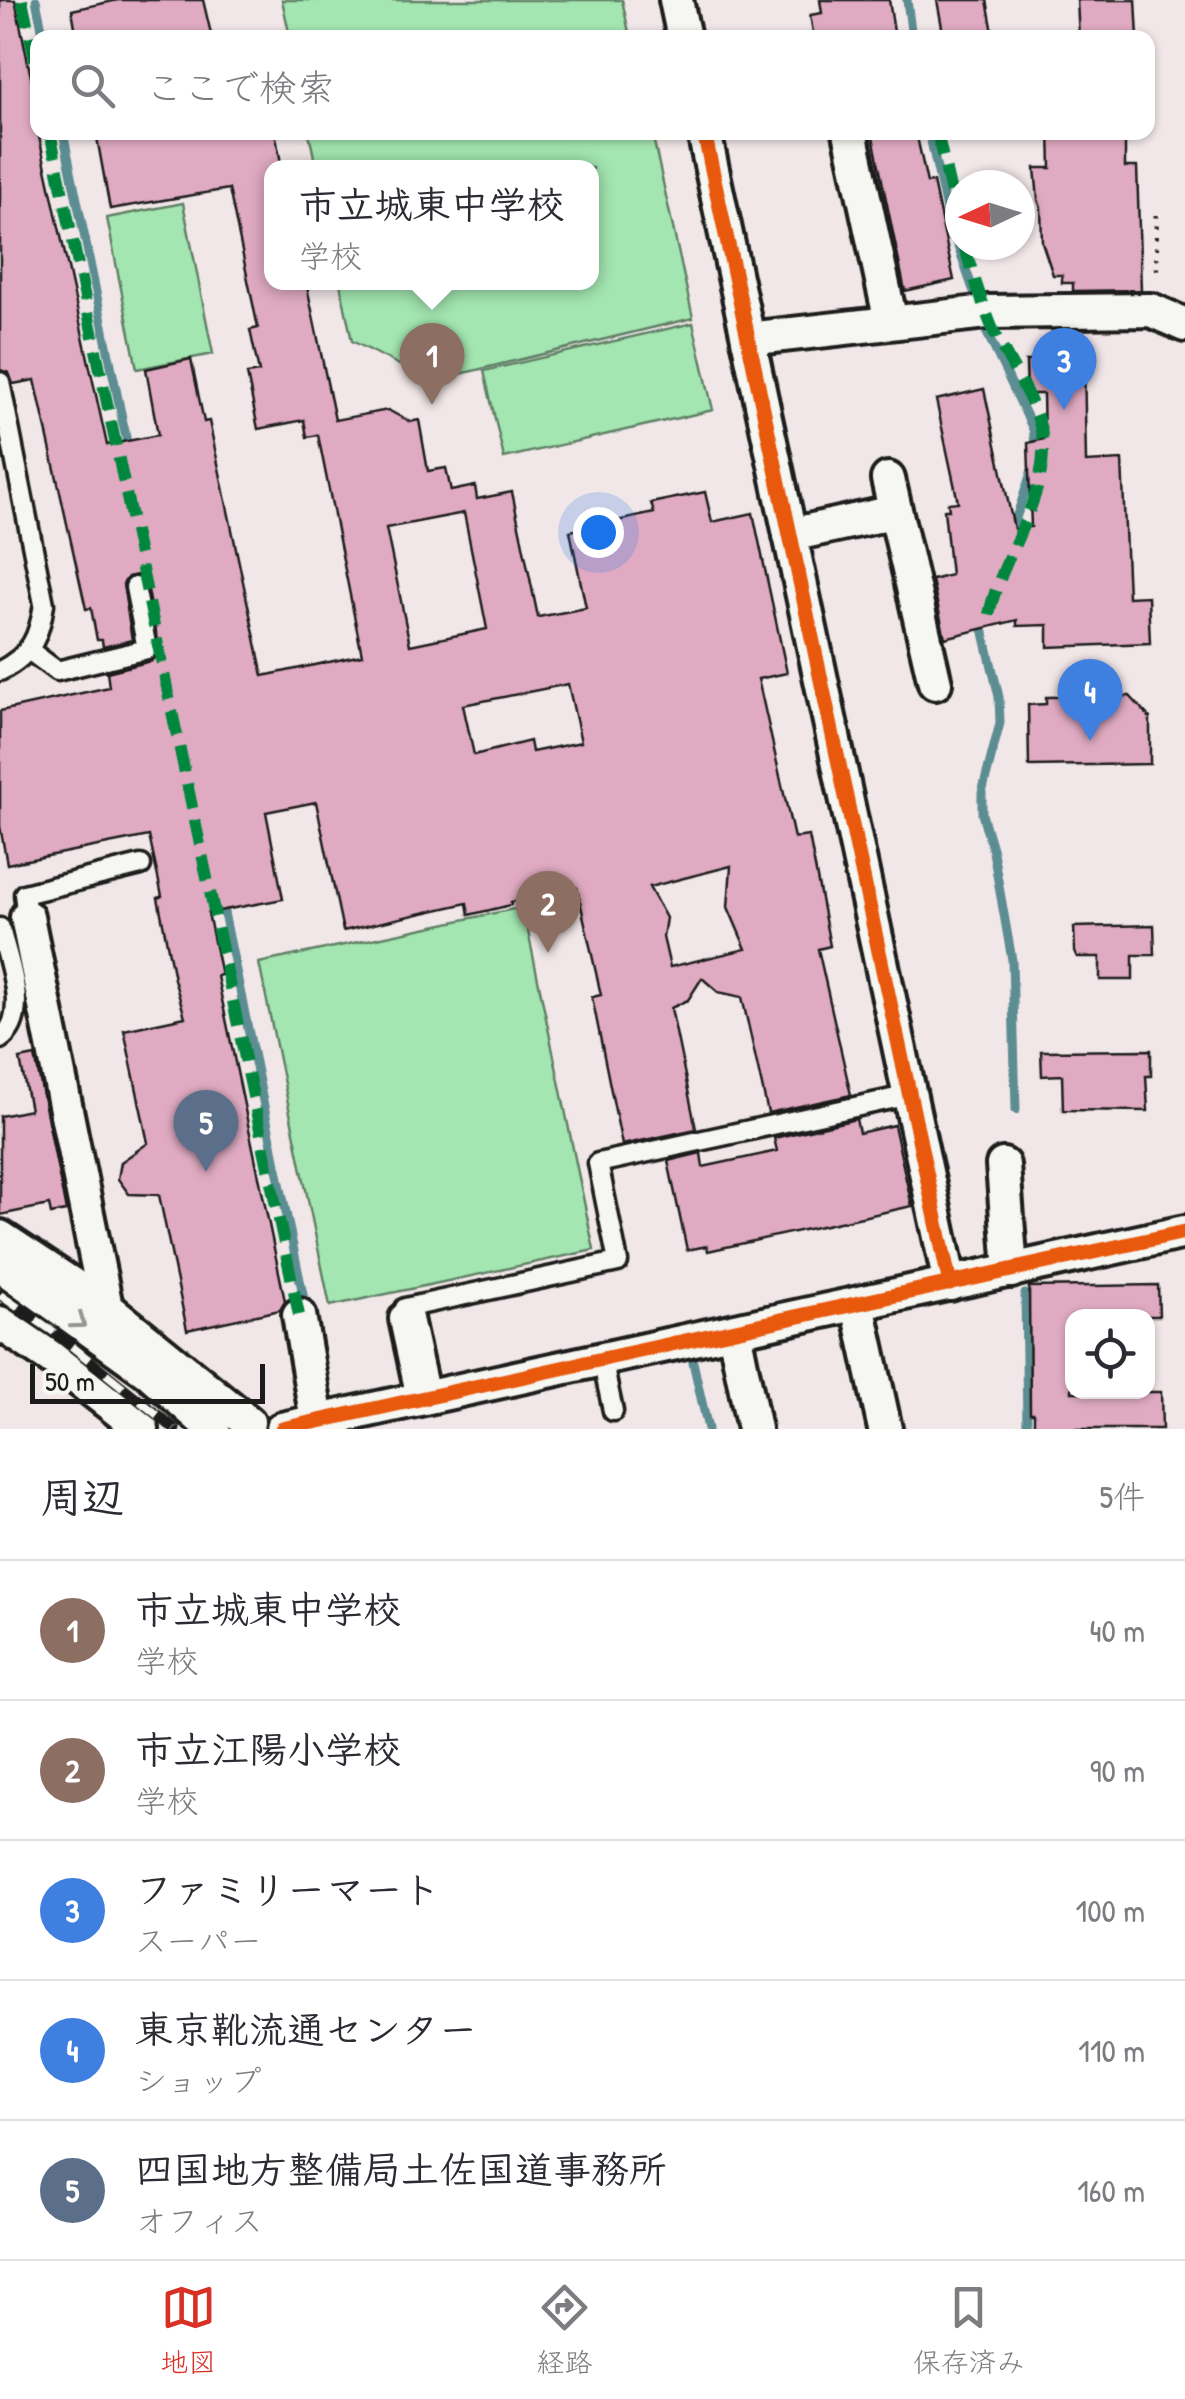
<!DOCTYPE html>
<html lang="ja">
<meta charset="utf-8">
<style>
:root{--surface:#fff;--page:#f2f2f3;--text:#2b2b33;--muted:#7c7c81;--line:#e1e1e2;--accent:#d93025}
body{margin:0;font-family:"Patrick Hand","Klee One",sans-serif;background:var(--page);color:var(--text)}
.controls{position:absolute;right:30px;bottom:30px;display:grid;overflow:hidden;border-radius:20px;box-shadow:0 2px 8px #0004}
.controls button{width:90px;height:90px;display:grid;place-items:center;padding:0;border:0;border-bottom:2px solid var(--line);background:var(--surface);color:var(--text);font:50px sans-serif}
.compass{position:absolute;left:945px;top:170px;width:90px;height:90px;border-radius:50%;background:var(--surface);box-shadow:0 2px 8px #0004;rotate:266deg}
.scale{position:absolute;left:30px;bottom:25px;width:235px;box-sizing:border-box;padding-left:10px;border:5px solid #1c1c1c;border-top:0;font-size:28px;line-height:35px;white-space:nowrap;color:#1c1c1c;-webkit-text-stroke:8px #f6f6f2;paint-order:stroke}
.you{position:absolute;left:598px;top:532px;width:35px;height:35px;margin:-25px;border:8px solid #fff;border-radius:50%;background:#1a73e8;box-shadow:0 0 0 15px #1a73e833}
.badge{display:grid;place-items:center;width:65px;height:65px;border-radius:50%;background:var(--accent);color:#fff;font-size:32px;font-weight:700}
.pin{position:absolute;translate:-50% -82px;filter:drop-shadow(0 2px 5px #0008)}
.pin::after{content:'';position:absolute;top:52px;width:35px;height:30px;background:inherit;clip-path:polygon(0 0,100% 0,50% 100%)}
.popup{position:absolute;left:264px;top:160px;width:335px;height:130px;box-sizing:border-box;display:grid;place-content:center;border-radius:20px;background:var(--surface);filter:drop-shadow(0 2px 8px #0005);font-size:32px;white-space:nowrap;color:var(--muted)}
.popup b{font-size:38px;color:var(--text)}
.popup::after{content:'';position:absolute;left:50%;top:100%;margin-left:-20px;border:20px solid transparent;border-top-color:var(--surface)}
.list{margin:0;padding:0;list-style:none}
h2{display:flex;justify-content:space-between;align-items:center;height:130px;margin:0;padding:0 40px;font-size:42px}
h2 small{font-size:32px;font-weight:400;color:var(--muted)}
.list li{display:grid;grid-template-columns:65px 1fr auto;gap:30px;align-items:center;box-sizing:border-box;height:140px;padding:0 40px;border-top:2px solid var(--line)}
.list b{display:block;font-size:38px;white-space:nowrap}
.list p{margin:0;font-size:32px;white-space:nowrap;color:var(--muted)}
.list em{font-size:32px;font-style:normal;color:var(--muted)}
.icon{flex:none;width:55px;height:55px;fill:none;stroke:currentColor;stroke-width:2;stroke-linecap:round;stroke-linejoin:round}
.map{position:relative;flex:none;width:1185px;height:1429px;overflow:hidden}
.search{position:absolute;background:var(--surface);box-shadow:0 2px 8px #0004;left:30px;right:30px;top:30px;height:110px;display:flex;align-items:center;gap:25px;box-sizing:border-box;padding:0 35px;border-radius:20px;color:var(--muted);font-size:38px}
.sheet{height:830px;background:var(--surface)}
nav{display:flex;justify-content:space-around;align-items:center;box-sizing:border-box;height:140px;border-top:2px solid var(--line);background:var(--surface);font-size:28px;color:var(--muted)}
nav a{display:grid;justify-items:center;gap:5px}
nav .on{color:var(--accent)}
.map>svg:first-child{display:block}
.green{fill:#a3e6b1;stroke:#608166;stroke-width:2.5}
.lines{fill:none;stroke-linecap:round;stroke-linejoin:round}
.stream{stroke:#5c8d92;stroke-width:9}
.building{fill:#e0abc2;stroke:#1c1c1c;stroke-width:2.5;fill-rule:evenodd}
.lane-casing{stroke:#1c1c1c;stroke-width:25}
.street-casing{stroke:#1c1c1c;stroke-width:40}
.path{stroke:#1c1c1c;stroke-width:5;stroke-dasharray:2.5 8;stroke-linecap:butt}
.lane{stroke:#f6f6f2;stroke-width:18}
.street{stroke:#f6f6f2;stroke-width:32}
.rail-casing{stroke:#1c1c1c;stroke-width:11}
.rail{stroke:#f6f6f2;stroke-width:8;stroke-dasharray:22;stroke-linecap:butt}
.quiet{stroke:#00873e;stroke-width:12;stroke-dasharray:25 12;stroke-linecap:butt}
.cycleway-casing{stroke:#f6f6f2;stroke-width:21}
.cycleway{stroke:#e8590c;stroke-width:15}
.oneway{stroke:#949492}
</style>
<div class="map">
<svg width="1185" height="1429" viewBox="0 0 1185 1429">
<rect width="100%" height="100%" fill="#f2e7e8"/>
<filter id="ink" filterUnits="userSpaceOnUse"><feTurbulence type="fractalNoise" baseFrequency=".01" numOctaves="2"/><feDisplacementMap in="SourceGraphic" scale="20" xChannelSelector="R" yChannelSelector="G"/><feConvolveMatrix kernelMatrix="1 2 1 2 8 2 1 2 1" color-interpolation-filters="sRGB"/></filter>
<g filter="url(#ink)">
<g class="green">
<polygon points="282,0 622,0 630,37 290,37"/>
<polygon points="309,133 652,133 693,318 431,381 352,341 340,283 592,282 592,168 316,167"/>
<polygon points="183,203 213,354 137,369 107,218"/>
<polygon points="693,323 713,410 504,458 484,371"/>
<polygon points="523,907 594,1250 330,1306 259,963"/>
</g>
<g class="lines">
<g class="stream">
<polyline points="36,0 44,38"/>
<polyline points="907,0 912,38"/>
<polyline points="63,132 129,452"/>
<polyline points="929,132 948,218 976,298"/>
<polyline points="984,327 1033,429 1036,450"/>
<polyline points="1010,536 1032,470"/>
<polyline points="981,620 999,697 1000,723 982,793 982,814 993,852 1012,960 1016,1110"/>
<polyline points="222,903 306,1309"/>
<polyline points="1025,1294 1027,1429"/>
<polyline points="693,1362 708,1429"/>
</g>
</g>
<g class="building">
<path d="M0,0H15L36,101L34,102L38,132L107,445L158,435L146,369L191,359L204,422L209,421L263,676L362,655L318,435L307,437L304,420L258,429L247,374L259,372L250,330L258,328L229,189L110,209L96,132H275L282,168H272V282H306L335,420L388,410L410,422L419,420L428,471L446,468L451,491L475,486L477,499L512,492L538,617L586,608L570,531L654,513L651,503L705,492L712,522L753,513L787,673L758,679L794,838L809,836L830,946L818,949L851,1095L768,1113L742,997L718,992L702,978L688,1000L671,1008L696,1129L622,1145L592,997L601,995L577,888L511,902V905L469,915L467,903L343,931L316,802L266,812L283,899L208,913L221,975L217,976L285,1301L280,1310L187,1330L159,1195L129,1194L118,1179L121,1162L148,1143L124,1030L185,1017L174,979L158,898L162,896L149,836L7,864L0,826V711L109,687L107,672L151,661L158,654L159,648L147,585L138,575L128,577L123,584L132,640L103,647L102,640H97L91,608L86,609L35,380L13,384L9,373L0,370ZM464,513L487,629L410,645L386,528ZM568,684L581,742L532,752L530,741L474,755L463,705ZM731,866L728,907L746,949L670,967L663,937L666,918L649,887Z"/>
<polygon points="118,0 203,0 212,38 77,38 72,10"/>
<polygon points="820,0 889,0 895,38 814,38 810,15 822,13"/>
<polygon points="937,0 987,0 994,38 944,38"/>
<polygon points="1077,0 1136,0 1138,38 1079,38"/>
<polygon points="872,132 916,132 927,183 933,182 954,280 905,291"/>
<polygon points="1050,132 1125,132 1125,167 1137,167 1141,290 1073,291 1073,283 1062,283 1062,275 1053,275 1042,242 1041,208 1038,200 1035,168 1051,168"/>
<polygon points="1084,360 1086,462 1122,460 1128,597 1148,596 1150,643 1048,647 1048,625 1017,626 1017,620 945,638 932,580 951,575 944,510 949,510 948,503 958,502 936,400 984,389 1014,529 1031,527 1028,443 1044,439 1043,394 1027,394 1026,361"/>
<polygon points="1130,696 1150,718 1150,764 1029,766 1028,705 1046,704 1046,697"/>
<polygon points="1154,925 1155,955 1133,955 1133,980 1100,980 1100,957 1077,957 1075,952 1074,927"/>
<polygon points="1151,1050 1151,1076 1146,1076 1148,1111 1063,1110 1062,1075 1042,1076 1041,1051"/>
<polygon points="35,1056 66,1211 51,1214 49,1205 0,1215 0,1116 30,1110 20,1059"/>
<polygon points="856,1119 859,1133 894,1125 912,1206 708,1251 707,1246 687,1250 668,1161 701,1153 703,1167 777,1151 774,1138"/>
<polygon points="1158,1285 1159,1316 1072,1316 1072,1392 1161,1392 1162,1429 1034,1429 1034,1413 1030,1413 1029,1287"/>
</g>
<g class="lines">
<g class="lane-casing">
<g id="lane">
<path d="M0,382L44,604C39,638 31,655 0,671"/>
<polyline points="30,651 57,671 147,649 135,587"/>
<polyline points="27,917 24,894 141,865"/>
<path d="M0,928C7,958 32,1017 0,1039"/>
<polyline points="406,1319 405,1308 618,1262 598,1163 910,1095"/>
<polyline points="602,1359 613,1411"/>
</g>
</g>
<g class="street-casing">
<g id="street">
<polyline points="676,0 684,38"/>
<polyline points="704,132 950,1284"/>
<polyline points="850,132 891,322"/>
<polyline points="748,339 987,312 1151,310 1185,325"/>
<polyline points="888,479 935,683"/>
<polyline points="790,535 895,512"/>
<polyline points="27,917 106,1307 248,1422 247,1429"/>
<polyline points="1003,1165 1011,1271"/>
<polyline points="0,1237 106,1307"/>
<polyline points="0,1265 149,1372 213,1429"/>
<polyline points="858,1305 885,1429"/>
<polyline points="299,1315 317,1420"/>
<polyline points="406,1319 423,1397"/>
<polyline points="0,1323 50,1357 142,1429"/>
<polyline points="734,1331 754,1429"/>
<polyline points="282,1429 1185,1232"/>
</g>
</g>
<polyline class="path" points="1156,215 1157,274"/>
<use href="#lane" class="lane"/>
<use href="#street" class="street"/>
<g class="rail-casing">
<polyline id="rail" points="0,1295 54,1332 175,1429"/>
</g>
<use href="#rail" class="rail"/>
<g class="quiet">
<polyline points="22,0 38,72"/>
<polyline points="50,132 299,1315"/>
<polyline points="937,132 960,232"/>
<path d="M964,245C973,274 982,304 994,332C1009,364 1042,410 1043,444C1046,503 998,562 988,619"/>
</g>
<g class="cycleway-casing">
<g id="cycleway">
<polyline points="704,132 950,1284"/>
<polyline points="282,1429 1185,1232"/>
</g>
</g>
<use href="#cycleway" class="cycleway"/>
</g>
<defs><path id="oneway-chevron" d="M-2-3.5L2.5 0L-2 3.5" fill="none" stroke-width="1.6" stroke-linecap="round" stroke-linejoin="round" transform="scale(2.5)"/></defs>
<use class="oneway" href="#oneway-chevron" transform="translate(79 1322) rotate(36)"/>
</g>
</svg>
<div class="controls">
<button><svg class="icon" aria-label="locate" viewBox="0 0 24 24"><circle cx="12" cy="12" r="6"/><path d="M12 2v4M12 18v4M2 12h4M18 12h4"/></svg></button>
</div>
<svg class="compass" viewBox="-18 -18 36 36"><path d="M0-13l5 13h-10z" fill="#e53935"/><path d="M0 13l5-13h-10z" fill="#7c7c81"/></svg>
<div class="scale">50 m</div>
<div class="you"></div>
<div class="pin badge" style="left:432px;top:405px;background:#8d6e63">1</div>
<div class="popup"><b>市立城東中学校</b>学校</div>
<div class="pin badge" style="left:548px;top:953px;background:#8d6e63">2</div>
<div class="pin badge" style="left:1064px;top:410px;background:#3f7fe0">3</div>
<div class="pin badge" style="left:1090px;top:741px;background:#3f7fe0">4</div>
<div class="pin badge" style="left:206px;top:1172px;background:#5c6f8a">5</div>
<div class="search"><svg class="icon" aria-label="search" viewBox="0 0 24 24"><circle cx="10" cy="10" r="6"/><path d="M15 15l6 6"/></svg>ここで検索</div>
</div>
<section class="sheet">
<h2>周辺<small>5件</small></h2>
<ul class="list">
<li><span class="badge" style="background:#8d6e63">1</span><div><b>市立城東中学校</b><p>学校</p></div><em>40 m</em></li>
<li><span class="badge" style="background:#8d6e63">2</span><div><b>市立江陽小学校</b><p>学校</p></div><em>90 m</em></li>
<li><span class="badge" style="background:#3f7fe0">3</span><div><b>ファミリーマート</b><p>スーパー</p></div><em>100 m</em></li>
<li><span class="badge" style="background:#3f7fe0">4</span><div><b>東京靴流通センター</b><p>ショップ</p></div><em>110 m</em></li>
<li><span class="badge" style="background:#5c6f8a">5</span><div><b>四国地方整備局土佐国道事務所</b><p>オフィス</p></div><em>160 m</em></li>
</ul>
</section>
<nav>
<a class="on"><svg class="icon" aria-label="map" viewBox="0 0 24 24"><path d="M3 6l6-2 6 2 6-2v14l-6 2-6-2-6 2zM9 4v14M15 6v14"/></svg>地図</a>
<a><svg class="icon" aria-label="directions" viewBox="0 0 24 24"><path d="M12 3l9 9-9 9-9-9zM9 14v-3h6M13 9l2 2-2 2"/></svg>経路</a>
<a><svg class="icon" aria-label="saved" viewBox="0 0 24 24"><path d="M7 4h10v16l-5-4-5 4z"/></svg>保存済み</a>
</nav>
